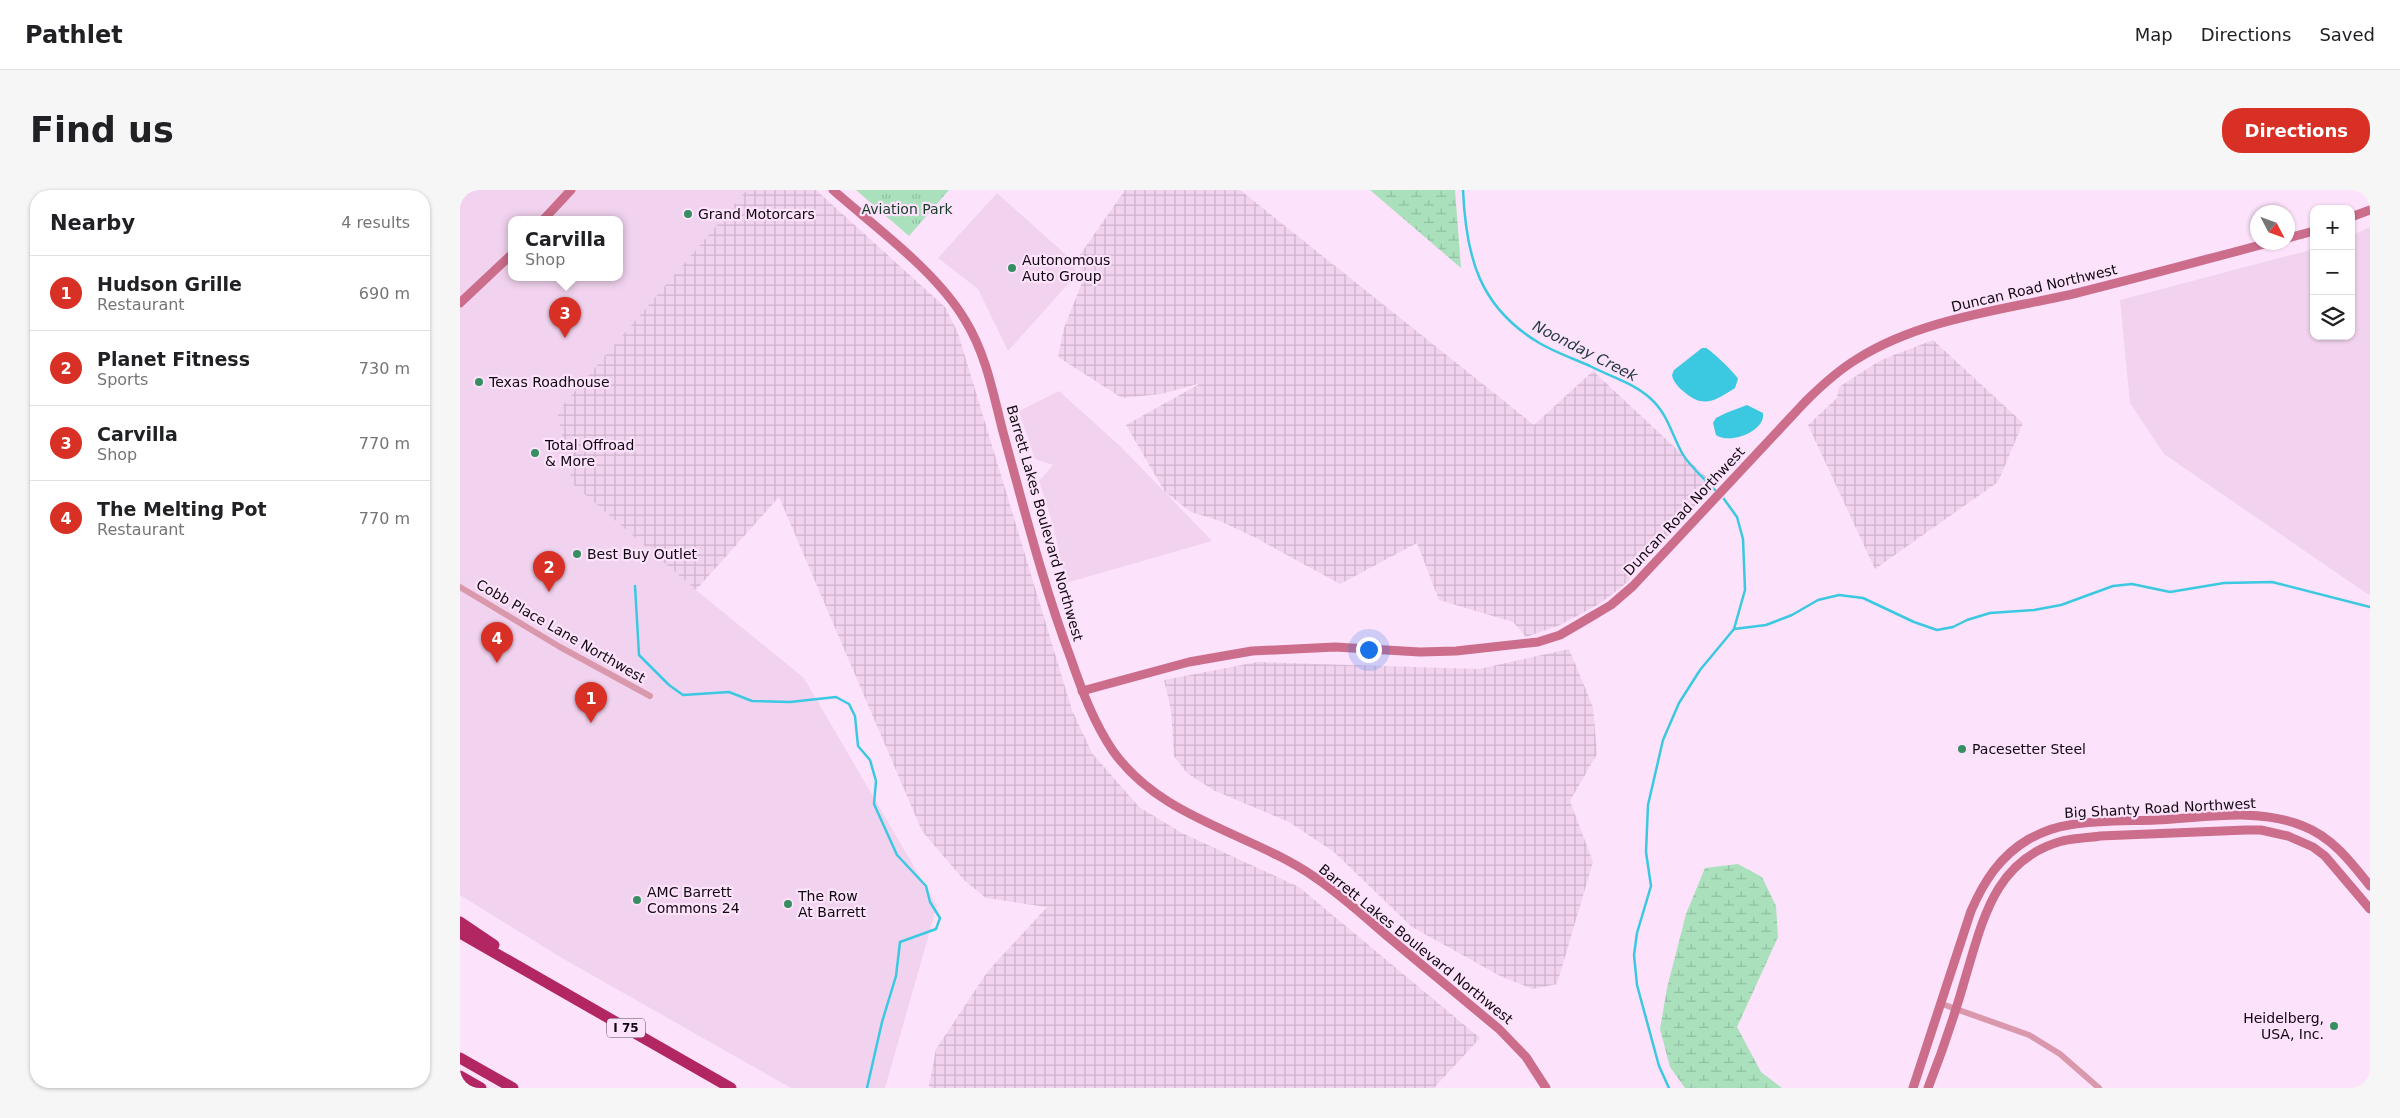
<!DOCTYPE html>
<meta charset="utf-8">
<style>
:root{--surface:#fff;--page:#f6f6f6;--text:#202124;--muted:#757577;--line:#e0e0e0;--accent:#d93025}
body{margin:0;font-family:"DejaVu Sans",sans-serif;background:var(--page);color:var(--text)}
.controls{position:absolute;right:15px;top:15px;display:grid;overflow:hidden;border-radius:10px;box-shadow:0 1px 4px #0004}
.controls button{width:45px;height:45px;display:grid;place-items:center;padding:0;border:0;border-bottom:1px solid var(--line);background:var(--surface);color:var(--text);font:25px sans-serif}
.compass{position:absolute;left:1790px;top:15px;width:45px;height:45px;border-radius:50%;background:var(--surface);box-shadow:0 1px 4px #0004;rotate:131deg}
.you{position:absolute;left:908px;top:459px;width:18px;height:18px;margin:-12px;border:4px solid #fff;border-radius:50%;background:#1a73e8;box-shadow:0 0 0 8px #1a73e833}
.badge{display:grid;place-items:center;width:32px;height:32px;border-radius:50%;background:var(--accent);color:#fff;font-size:16px;font-weight:700}
.pin{position:absolute;translate:-50% -41px;filter:drop-shadow(0 1px 2px #0008)}
.pin::after{content:'';position:absolute;top:26px;width:18px;height:15px;background:inherit;clip-path:polygon(0 0,100% 0,50% 100%)}
.popup{position:absolute;left:48px;top:26px;width:115px;height:65px;box-sizing:border-box;display:grid;place-content:center;border-radius:10px;background:var(--surface);filter:drop-shadow(0 1px 4px #0005);font-size:16px;white-space:nowrap;color:var(--muted)}
.popup b{font-size:19px;color:var(--text)}
.popup::after{content:'';position:absolute;left:50%;top:100%;margin-left:-10px;border:10px solid transparent;border-top-color:var(--surface)}
.list{margin:0;padding:0;list-style:none}
h2{display:flex;justify-content:space-between;align-items:center;height:65px;margin:0;padding:0 20px;font-size:21px}
h2 small{font-size:16px;font-weight:400;color:var(--muted)}
.list li{display:grid;grid-template-columns:32px 1fr auto;gap:15px;align-items:center;box-sizing:border-box;height:75px;padding:0 20px;border-top:1px solid var(--line)}
.list b{display:block;font-size:19px;white-space:nowrap}
.list p{margin:0;font-size:16px;white-space:nowrap;color:var(--muted)}
.list em{font-size:16px;font-style:normal;color:var(--muted)}
.icon{flex:none;width:28px;height:28px;fill:none;stroke:currentColor;stroke-width:2;stroke-linecap:round;stroke-linejoin:round}
.map{position:relative;flex:none;width:1910px;height:898px;overflow:hidden;border-radius:20px}
header{display:flex;align-items:center;gap:30px;box-sizing:border-box;height:70px;padding:0 25px;background:var(--surface);border-bottom:1px solid var(--line)}
header strong{font-size:24px}
nav{display:flex;gap:28px;margin-inline-start:auto;font-size:18px}
.intro{display:flex;align-items:center;justify-content:space-between;box-sizing:border-box;height:120px;padding:0 30px}
h1{margin:0;font-size:35px}
.button{padding:12px 22px;border-radius:20px;background:var(--accent);color:#fff;font-size:18px;font-weight:700}
main{display:flex;gap:30px;padding:0 30px}
aside{flex:1;background:var(--surface);border-radius:20px;box-shadow:0 1px 4px #0004}
.map>svg:first-child{display:block}
.built{fill:#f2d3ef;fill-rule:evenodd}
.industrial{fill:url(#industrial-grid)}
.wetland{fill:url(#wetland-marsh)}
.park{fill:url(#park-tufts)}
.water{fill:#3bc8e1}
.lines{fill:none;stroke-linecap:round;stroke-linejoin:round}
.stream{stroke:#3bc8e1;stroke-width:2.5}
.street{stroke:#d998ab;stroke-width:6}
.secondary{stroke:#cb6d8b;stroke-width:9}
.highway{stroke:#b22662;stroke-width:11}
.poi-dot{fill:#378e63;stroke:#fce2fa;stroke-width:2}
.labels{text-anchor:middle;stroke-width:4.5;stroke-linejoin:round;paint-order:stroke}
.shield{fill:#fce2fa;stroke:#574956;stroke-width:1}
.shield-label{font-size:12px;font-weight:bold;fill:#100810}
.park-label{font-size:14px;fill:#163d26;stroke:#fce2fa}
.poi-label{font-size:14px;fill:#100810;stroke:#fce2fa;text-anchor:start}
.street-label{font-size:14px;fill:#100810;stroke:#fce2fa}
.water-label{font-size:15px;font-style:italic;fill:#233a3f;stroke:#fce2fa}
</style>
<header>
<strong>Pathlet</strong>
<nav><a>Map</a><a>Directions</a><a>Saved</a></nav>
</header>
<div class="intro"><h1>Find us</h1><a class="button">Directions</a></div>
<main>
<aside>
<h2>Nearby<small>4 results</small></h2>
<ul class="list">
<li><span class="badge">1</span><div><b>Hudson Grille</b><p>Restaurant</p></div><em>690 m</em></li>
<li><span class="badge">2</span><div><b>Planet Fitness</b><p>Sports</p></div><em>730 m</em></li>
<li><span class="badge">3</span><div><b>Carvilla</b><p>Shop</p></div><em>770 m</em></li>
<li><span class="badge">4</span><div><b>The Melting Pot</b><p>Restaurant</p></div><em>770 m</em></li>
</ul>
</aside>
<div class="map">
<svg width="1910" height="898" viewBox="0 0 1910 898">
<defs>
<pattern id="industrial-grid" width="8" height="8" patternUnits="userSpaceOnUse" patternTransform="scale(1.25)"><rect width="8" height="8" fill="#f2d3ef"/><path d="M0 4h8M4 0v8" fill="none" stroke="#ceb4cc"/></pattern>
<pattern id="wetland-marsh" width="20" height="14" patternUnits="userSpaceOnUse" patternTransform="scale(1.25)"><rect width="20" height="14" fill="#aae0bc"/><path d="M1 5h8M5 5V1M11 12h8M15 12V8" fill="none" stroke="#91bfa1"/></pattern>
<pattern id="park-tufts" width="24" height="20" patternUnits="userSpaceOnUse" patternTransform="scale(1.25)"><rect width="24" height="20" fill="#aae0bc"/><path d="M3 7l-1-3M5 7V3M7 7l1-3M15 17l-1-3M17 17v-4M19 17l1-3" fill="none" stroke="#91bfa1"/></pattern>
</defs>
<rect width="100%" height="100%" fill="#fce2fa"/>
<g class="built">
<path d="M0,0H288L97,222L114,294L236,400L344,488L477,716L425,898H331L102,768L0,705ZM51,29H159V87H51Z"/>
<polygon points="537,3 613,71 617,84 548,161 518,99 478,68"/>
<polygon points="1910,37 1910,405 1909,405 1704,264 1670,213 1660,110 1854,59 1854,146 1891,146 1891,46"/>
<polygon points="599,201 661,257 752,351 606,393 593,335 579,291 593,275 575,269 559,221"/>
</g>
<g class="industrial">
<polygon points="287,0 356,0 485,117 498,143 612,520 632,563 679,617 722,643 839,697 1020,848 974,898 472,898 469,896 476,859 528,781 587,717 526,708 504,690 462,641 319,307 236,400 113,294 97,222"/>
<polygon points="665,0 780,0 1074,235 1133,181 1254,294 1163,396 1139,414 1100,435 1066,447 1053,432 979,410 957,353 880,394 794,347 760,331 731,322 705,302 666,235 741,193 701,204 662,208 598,167 604,138 623,90 617,69"/>
<polygon points="1473,150 1563,233 1538,292 1415,379 1348,235 1377,208 1379,197 1421,170"/>
<polygon points="1109,459 1133,517 1137,564 1110,611 1133,672 1097,794 1073,799 1042,787 952,737 874,662 829,632 753,600 727,583 714,566 711,520 704,490 797,472 1019,479"/>
</g>
<g class="wetland">
<polygon points="910,0 995,0 1001,78"/>
<polygon points="1278,674 1302,687 1316,716 1318,747 1277,837 1301,882 1322,898 1225,898 1210,877 1200,839 1207,798 1226,724 1245,678"/>
</g>
<polygon class="park" points="396,0 489,0 449,46"/>
<g class="water">
<path d="M1242,158H1246C1252,161 1276,184 1278,189L1275,198C1255,211 1243,219 1223,201C1218,197 1213,191 1212,185L1214,180Z"/>
<path d="M1287,215L1303,223C1306,241 1270,255 1256,245L1253,233L1256,228L1266,223Z"/>
</g>
<g class="lines">
<g class="stream">
<path d="M1003,0C1006,67 1019,118 1081,154C1097,163 1114,169 1130,176C1149,186 1174,193 1190,208C1208,224 1211,243 1222,263C1230,277 1244,288 1255,300"/>
<polyline points="175,396 179,465 209,495 223,505 269,502 292,511 330,512 376,507 389,514 395,526 398,556 410,570 416,591 414,614 437,665 466,696 470,712 480,728 476,739 440,752 436,786 422,832 407,898"/>
<polyline points="1274,439 1306,435 1332,425 1358,410 1379,405 1403,408 1454,432 1477,440 1493,437 1507,430 1530,423 1574,420 1601,415 1653,396 1672,394 1710,402 1764,393 1812,392 1910,417"/>
<polyline points="1209,898 1199,876 1177,795 1174,765 1177,743 1191,696 1186,662 1188,615 1203,550 1219,513 1240,480 1274,439 1285,400 1283,349 1277,327 1264,309"/>
</g>
<g class="street">
<polyline points="0,397 100,457 190,506"/>
<polyline points="1482,814 1569,845 1600,864 1639,898"/>
</g>
<g class="secondary">
<path d="M373,0C416,38 476,81 505,130C526,164 533,203 543,242C564,318 583,395 611,469C622,501 634,533 653,561C702,630 790,642 856,688C881,705 904,726 926,745C964,777 1002,808 1039,839L1066,867L1086,898"/>
<polyline points="1891,27 1910,20"/>
<polyline points="84,29 111,0"/>
<polyline points="1828,48 1854,41"/>
<polyline points="0,113 51,65"/>
<path d="M622,501L729,472L792,461L875,457L960,462L996,461L1078,452L1100,445L1129,428L1151,415L1173,396L1345,212C1361,196 1377,181 1397,169C1462,128 1544,120 1617,103C1682,87 1747,69 1812,52"/>
<path d="M1453,898L1511,721C1524,691 1540,666 1569,649C1582,642 1595,637 1609,635C1637,630 1667,631 1696,630C1744,628 1797,617 1843,636C1872,647 1891,672 1910,696"/>
<path d="M1468,898C1483,860 1496,821 1507,782C1524,725 1537,669 1602,651C1615,648 1628,648 1640,646L1786,640H1801L1828,646L1853,657L1865,666L1910,719"/>
</g>
<g class="highway">
<polyline points="0,732 34,755"/>
<polyline points="0,743 271,898"/>
<polyline points="0,868 53,898"/>
<polyline points="0,886 21,898"/>
<polyline points="0,897 1,898"/>
</g>
</g>
<g class="poi-dot">
<circle cx="228" cy="24" r="5"/>
<circle cx="552" cy="78" r="5"/>
<circle cx="19" cy="192" r="5"/>
<circle cx="75" cy="263" r="5"/>
<circle cx="117" cy="364" r="5"/>
<circle cx="1502" cy="559" r="5"/>
<circle cx="177" cy="710" r="5"/>
<circle cx="328" cy="714" r="5"/>
<circle cx="1874" cy="836" r="5"/>
</g>
<g class="labels">
<rect class="shield" x="147" y="828.5" width="38" height="19" rx="4"/>
<g class="shield-label">
<text x="166" y="842">I 75</text>
</g>
<g class="park-label">
<text x="447" y="24">Aviation Park</text>
</g>
<g class="poi-label">
<text x="238" y="29">Grand Motorcars</text>
<text x="562" y="75">Autonomous<tspan x="562" dy="16">Auto Group</tspan></text>
<text x="29" y="197">Texas Roadhouse</text>
<text x="85" y="260">Total Offroad<tspan x="85" dy="16">&amp; More</tspan></text>
<text x="127" y="369">Best Buy Outlet</text>
<text x="1512" y="564">Pacesetter Steel</text>
<text x="187" y="707">AMC Barrett<tspan x="187" dy="16">Commons 24</tspan></text>
<text x="338" y="711">The Row<tspan x="338" dy="16">At Barrett</tspan></text>
<text x="1864" y="833" text-anchor="end">Heidelberg,<tspan x="1864" dy="16">USA, Inc.</tspan></text>
</g>
<g class="street-label">
<text transform="translate(1574 98) rotate(-13)" y="5">Duncan Road Northwest</text>
<text transform="translate(1224 321) rotate(-47)" y="5">Duncan Road Northwest</text>
<text transform="translate(585 333) rotate(74)" y="5">Barrett Lakes Boulevard Northwest</text>
<text transform="translate(101 441) rotate(30)" y="5">Cobb Place Lane Northwest</text>
<text transform="translate(1700 618) rotate(-3)" y="5">Big Shanty Road Northwest</text>
<text transform="translate(956 754) rotate(39)" y="5">Barrett Lakes Boulevard Northwest</text>
</g>
<g class="water-label">
<text transform="translate(1125 161) rotate(27)" y="5">Noonday Creek</text>
</g>
</g>
</svg>
<div class="controls">
<button>+</button>
<button>−</button>
<button><svg class="icon" aria-label="layers" viewBox="0 0 24 24"><path d="M12 4l9 5-9 5-9-5zM3 14l9 5 9-5"/></svg></button>
</div>
<svg class="compass" viewBox="-18 -18 36 36"><path d="M0-13l5 13h-10z" fill="#e53935"/><path d="M0 13l5-13h-10z" fill="#757577"/></svg>
<div class="you"></div>
<div class="pin badge" style="left:131px;top:533px">1</div>
<div class="pin badge" style="left:89px;top:402px">2</div>
<div class="pin badge" style="left:105px;top:148px">3</div>
<div class="popup"><b>Carvilla</b>Shop</div>
<div class="pin badge" style="left:37px;top:473px">4</div>
</div>
</main>
